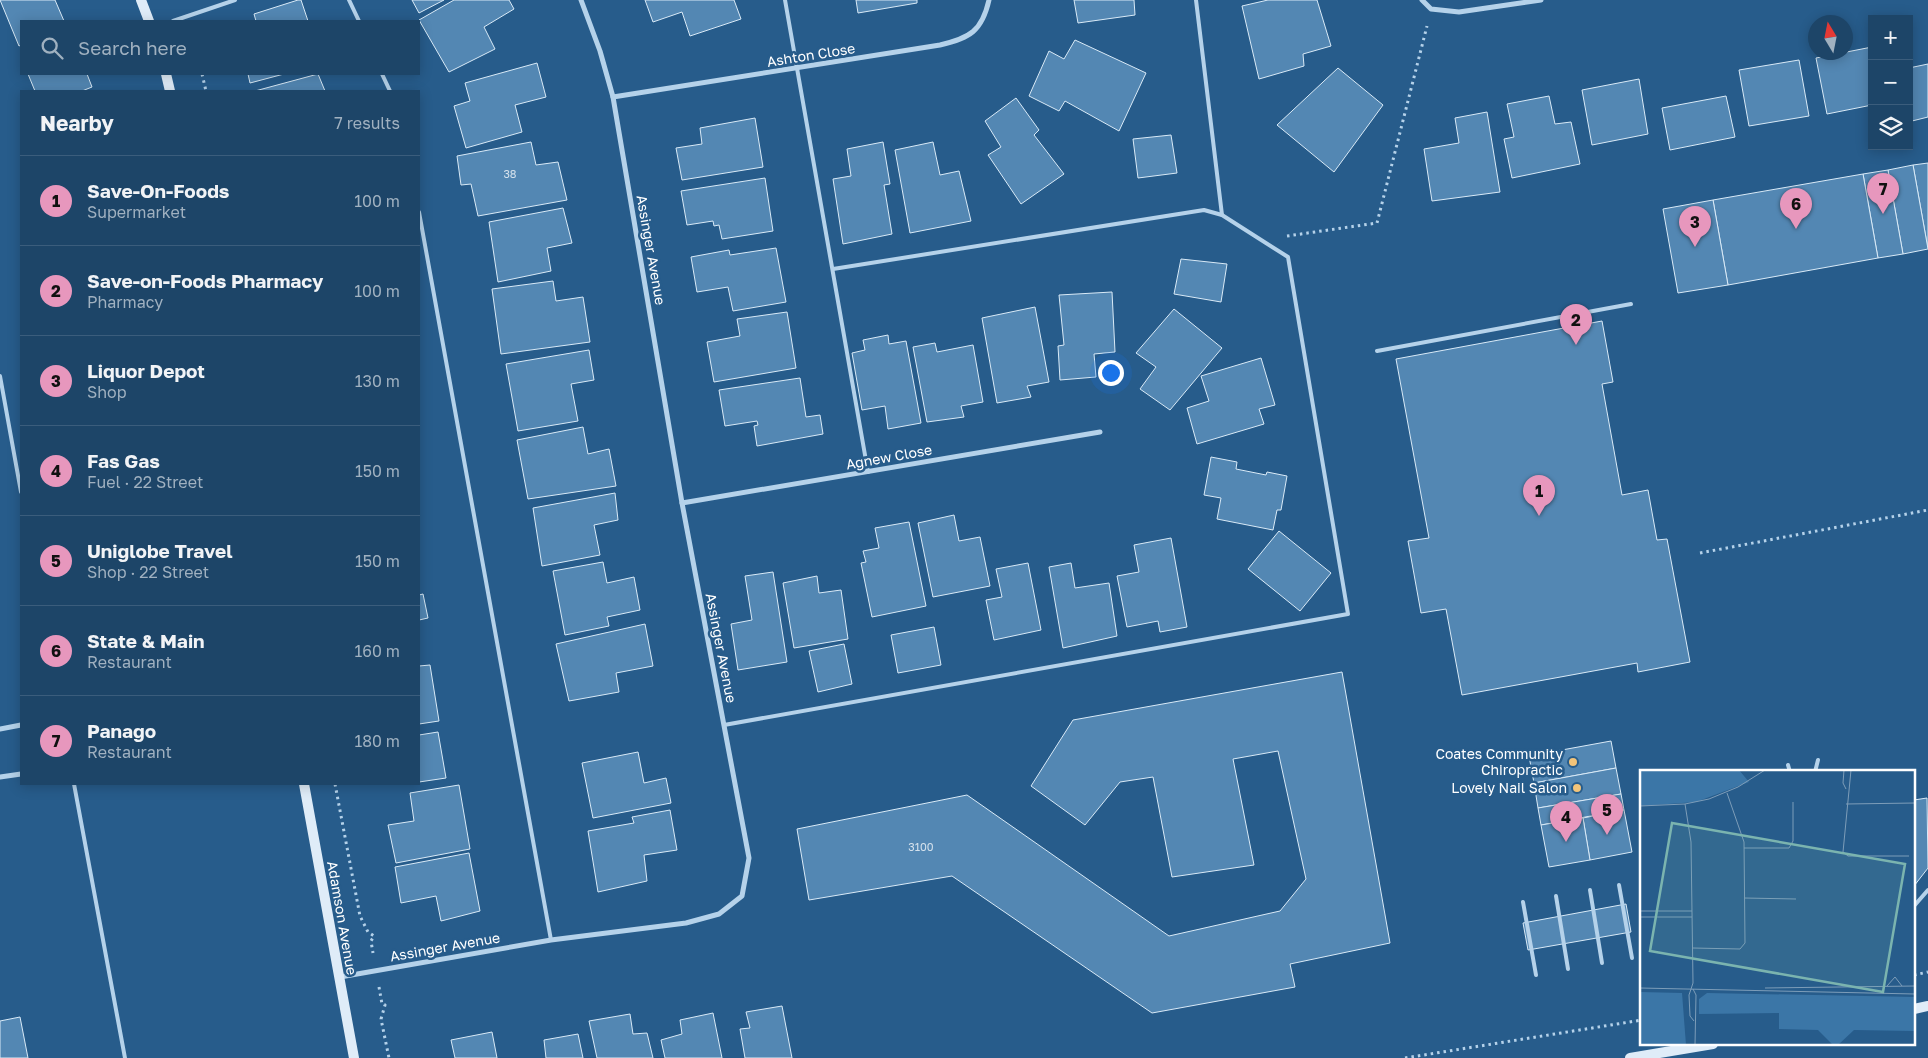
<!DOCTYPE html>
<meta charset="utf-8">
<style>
:root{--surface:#1d4568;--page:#254c6e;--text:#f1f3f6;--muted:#a0b1c0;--line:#3b5d7c;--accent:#e797bd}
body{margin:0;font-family:"Golos Text",sans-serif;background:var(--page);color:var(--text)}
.controls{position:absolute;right:15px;top:15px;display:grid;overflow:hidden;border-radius:0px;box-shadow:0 2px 12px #0003}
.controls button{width:45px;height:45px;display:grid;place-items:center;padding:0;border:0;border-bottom:1px solid var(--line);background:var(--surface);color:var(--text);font:25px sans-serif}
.compass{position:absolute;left:1808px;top:15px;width:45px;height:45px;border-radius:50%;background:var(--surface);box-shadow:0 2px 12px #0003;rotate:350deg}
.you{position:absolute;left:1110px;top:372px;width:18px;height:18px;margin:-12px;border:4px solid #fff;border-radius:50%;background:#1a73e8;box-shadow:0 0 0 8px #1a73e833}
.badge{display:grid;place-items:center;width:32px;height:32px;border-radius:50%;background:var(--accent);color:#111;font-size:16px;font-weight:700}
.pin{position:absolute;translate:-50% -41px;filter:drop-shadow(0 1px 2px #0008)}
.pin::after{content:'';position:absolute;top:26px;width:18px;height:15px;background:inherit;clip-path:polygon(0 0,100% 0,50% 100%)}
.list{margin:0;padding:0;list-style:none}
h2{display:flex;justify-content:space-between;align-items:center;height:65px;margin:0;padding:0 20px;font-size:21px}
h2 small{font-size:16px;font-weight:400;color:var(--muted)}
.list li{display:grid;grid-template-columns:32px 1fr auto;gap:15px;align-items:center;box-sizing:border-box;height:90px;padding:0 20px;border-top:1px solid var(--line)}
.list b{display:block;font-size:19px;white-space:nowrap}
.list p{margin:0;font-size:16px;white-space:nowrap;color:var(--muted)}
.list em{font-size:16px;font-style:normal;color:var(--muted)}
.icon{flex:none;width:28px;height:28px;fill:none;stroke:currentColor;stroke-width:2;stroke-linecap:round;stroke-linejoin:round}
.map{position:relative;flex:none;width:1928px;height:1058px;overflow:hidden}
.search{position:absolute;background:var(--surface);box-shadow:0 2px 12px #0003;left:20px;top:20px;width:400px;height:55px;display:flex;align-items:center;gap:12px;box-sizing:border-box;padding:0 18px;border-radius:0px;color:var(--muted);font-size:19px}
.panel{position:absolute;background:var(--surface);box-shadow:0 2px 12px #0003;left:20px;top:90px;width:400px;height:695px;border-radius:0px}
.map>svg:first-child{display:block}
.building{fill:#5387b3;stroke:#d9eaf7}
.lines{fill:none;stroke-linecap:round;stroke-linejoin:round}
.path{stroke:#b5d2ea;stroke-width:3;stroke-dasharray:2.5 4;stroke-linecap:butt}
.lane{stroke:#b5d2ea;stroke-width:4}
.street{stroke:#b5d2ea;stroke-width:5}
.secondary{stroke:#dfecf8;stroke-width:10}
.poi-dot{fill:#f2c47a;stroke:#275c8b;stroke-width:2}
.labels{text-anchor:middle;stroke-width:5;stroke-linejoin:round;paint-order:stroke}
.number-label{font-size:11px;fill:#d4e1ec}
.street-label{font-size:14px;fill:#fff;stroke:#275c8b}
.poi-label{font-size:14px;fill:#fff;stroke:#275c8b;text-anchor:end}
.inset-road{fill:none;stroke:#7d9db9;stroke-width:1}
.view{fill:#7bb4af;fill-opacity:0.15;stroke:#7bb4af;stroke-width:2.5}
.inset-edge{fill:none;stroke:#fff;stroke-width:2.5}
</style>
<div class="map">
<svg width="1928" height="1058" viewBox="0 0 1928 1058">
<rect width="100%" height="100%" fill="#275c8b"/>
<g class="building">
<polygon points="0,0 55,0 64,21 21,21 21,45 19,46"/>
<polygon points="298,0 301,0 308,21 256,21 254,14"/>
<polygon points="412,0 444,0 419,13"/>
<polygon points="454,0 509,0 514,9 484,27 495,49 449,72 419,20"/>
<polygon points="645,0 734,0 741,19 690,36 682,12 653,22"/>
<polygon points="856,0 917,0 917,3 858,13"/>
<polygon points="1074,0 1134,0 1135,15 1078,23"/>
<polygon points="1268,0 1317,0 1331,46 1303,54 1304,66 1259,79 1242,6"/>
<polygon points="1075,40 1146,73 1119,131 1065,101 1059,111 1029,96 1049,51 1064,59"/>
<polygon points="1872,47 1872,105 1827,114 1816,58"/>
<polygon points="1799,60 1809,116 1749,126 1739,70"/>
<polygon points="537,63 546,97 515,105 522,132 466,148 454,106 470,101 465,83"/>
<polygon points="1928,64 1928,117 1912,121 1909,109 1909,68"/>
<polygon points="1338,68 1383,105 1334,172 1277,125"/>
<polygon points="28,74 87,74 92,87 82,91 35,91"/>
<polygon points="248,74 284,74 250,83"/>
<polygon points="318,74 325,91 255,91"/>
<polygon points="1639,79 1648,134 1592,145 1582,90"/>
<polygon points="1549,96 1555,124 1571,122 1580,164 1512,178 1504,139 1514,137 1507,104"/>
<polygon points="1726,96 1735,137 1670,150 1662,108"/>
<polygon points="1016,98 1039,130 1034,135 1064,174 1021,204 988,155 1001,147 985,121"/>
<polygon points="1487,112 1500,192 1432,201 1424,149 1459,143 1455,118"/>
<polygon points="755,118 763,167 682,180 676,148 702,144 700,128"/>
<polygon points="1171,135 1177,173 1138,178 1133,139"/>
<polygon points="531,142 536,165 558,162 567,200 478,216 471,184 461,185 457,156"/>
<polygon points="883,142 890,184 884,185 892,234 843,244 833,179 851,176 847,149"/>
<polygon points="933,142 940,175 959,171 971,221 910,233 895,150"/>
<polygon points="1928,163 1928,249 1913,165"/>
<polygon points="1913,165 1928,249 1903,254 1888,170"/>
<polygon points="1888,170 1903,254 1878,258 1863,174"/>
<polygon points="1863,174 1878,258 1728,285 1713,200"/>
<polygon points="765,178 773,231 722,239 719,225 714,226 713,221 687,225 681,191"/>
<polygon points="1713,200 1728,285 1678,293 1663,209"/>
<polygon points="563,208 572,243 547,248 551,271 498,282 489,222"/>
<polygon points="776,248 786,302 733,311 728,287 697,292 691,257 729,250 730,255"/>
<polygon points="1181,259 1227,264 1221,302 1174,294"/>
<polygon points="553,281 556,301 583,297 590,342 501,354 492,289"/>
<polygon points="1112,292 1115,352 1094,354 1096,377 1060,380 1058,346 1064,345 1059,295"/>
<polygon points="1035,307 1049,382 1027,386 1031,397 997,403 982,318"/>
<polygon points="1174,309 1222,348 1170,410 1140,389 1156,367 1136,353"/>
<polygon points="787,312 796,368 714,382 707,342 740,336 737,319"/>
<polygon points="1602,321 1613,382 1602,384 1622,495 1648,490 1657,540 1667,539 1690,662 1638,672 1637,663 1462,695 1446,609 1421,613 1408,541 1429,538 1396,359"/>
<polygon points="888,335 889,344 906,341 921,423 888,429 885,406 862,410 852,353 865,350 863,340"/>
<polygon points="935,343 937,352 973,345 983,402 961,406 964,417 927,422 913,347"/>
<polygon points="589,350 594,380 571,384 578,421 518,431 506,364"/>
<polygon points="1261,358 1275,405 1259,409 1264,424 1197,444 1187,408 1209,401 1201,376"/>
<polygon points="800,378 806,417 820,415 823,434 757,446 754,426 758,425 757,421 725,426 719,390"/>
<polygon points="583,427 588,454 609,449 616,486 528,499 517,440"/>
<polygon points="1211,457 1237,462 1236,469 1266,475 1267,472 1287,476 1281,510 1277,510 1273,530 1217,519 1221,498 1204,495"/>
<polygon points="615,493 618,520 594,525 600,555 542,566 533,508"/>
<polygon points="954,515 959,541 980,537 990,586 933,597 918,523"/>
<polygon points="909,522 926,606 872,617 861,563 866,562 863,551 879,548 875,528"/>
<polygon points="1279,531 1331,573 1300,611 1248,569"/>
<polygon points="1171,538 1187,627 1160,632 1158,621 1127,627 1117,576 1139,572 1134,545"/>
<polygon points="603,562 607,583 634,577 640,610 607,617 609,626 565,635 553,571"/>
<polygon points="1028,563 1041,630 994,640 986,600 1002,597 996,569"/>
<polygon points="1071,563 1075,588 1109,583 1117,636 1063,648 1049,567"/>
<polygon points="773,572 787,662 738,670 731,624 752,620 745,576"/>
<polygon points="817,576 819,593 841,590 848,639 794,648 783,583"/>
<polygon points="423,594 428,618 419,620 419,595"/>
<polygon points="645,624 653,666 616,673 619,692 569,701 556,644"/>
<polygon points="934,627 941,665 898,673 891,635"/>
<polygon points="844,644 852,684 818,692 809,651"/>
<polygon points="430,665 439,721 419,724 419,666"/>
<polygon points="1342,672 1390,943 1290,964 1295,987 1152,1013 952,876 809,900 797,829 967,795 1169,936 1280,911 1306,879 1278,751 1233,759 1254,865 1172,877 1153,777 1120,782 1085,825 1031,786 1073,720"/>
<polygon points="438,732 446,778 419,782 419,735"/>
<polygon points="1611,741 1616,768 1534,783 1529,756"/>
<polygon points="638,752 644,783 666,778 671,803 593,818 582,763"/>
<polygon points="1616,768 1621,794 1538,808 1534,783"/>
<polygon points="459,785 470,849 396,863 388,825 414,821 410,793"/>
<polygon points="1621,794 1624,810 1541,825 1538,808"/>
<polygon points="1927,798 1928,868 1914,886 1914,800"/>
<polygon points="670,810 677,850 644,855 647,881 598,892 588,831 634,823 632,817"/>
<polygon points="1624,810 1632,852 1590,860 1583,818"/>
<polygon points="1583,818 1590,860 1549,867 1541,825"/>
<polygon points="469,853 480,911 441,921 436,896 401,903 395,867"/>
<polygon points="1626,904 1631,932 1528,950 1523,923"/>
<polygon points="782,1006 792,1058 745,1058 740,1029 750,1028 746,1012"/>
<polygon points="713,1013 722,1058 665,1058 661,1040 682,1034 680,1020"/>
<polygon points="630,1014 633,1034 647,1033 653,1058 597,1058 589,1021"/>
<polygon points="20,1017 28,1058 0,1058 0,1021"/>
<polygon points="492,1032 497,1058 455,1058 451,1040"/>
<polygon points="578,1034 583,1058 546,1058 544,1040"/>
</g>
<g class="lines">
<g class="path">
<polyline points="202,74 206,91"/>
<polyline points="1287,236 1377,223 1427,26"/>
<polyline points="1700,553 1928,510"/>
<polyline points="335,784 360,916 368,932 374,936 371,941 373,953"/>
<polyline points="1914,975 1928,972"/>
<polyline points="379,987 382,1004 385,1005 381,1019 389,1058"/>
<polyline points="1405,1058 1642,1020"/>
</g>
<g class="lane">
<polyline points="349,0 359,21"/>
<polyline points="785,0 868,472"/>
<polyline points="1196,0 1222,215"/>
<polyline points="173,21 235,0"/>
<polyline points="382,74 390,91"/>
<polyline points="419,212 551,940"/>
<polyline points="1377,351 1631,304"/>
<polyline points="0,376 21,492"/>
<polyline points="724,725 1348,614 1288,257 1222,215 1204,210 833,269"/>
<polyline points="1788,765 1790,772"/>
<polyline points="1815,772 1818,760"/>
<polyline points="74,784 125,1058"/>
<polyline points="1619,885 1632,958"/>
<polyline points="1590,890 1602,963"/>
<polyline points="1556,896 1568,969"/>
<polyline points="1523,902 1536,975"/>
<polyline points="1914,906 1928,890"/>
</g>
<g class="street">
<polyline points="1422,0 1431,9 1459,12 1541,0"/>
<path d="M613,97L940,45C970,38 982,31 989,0"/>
<polyline points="682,503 1100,432"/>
<polyline points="0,729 21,725"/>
<polyline points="0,777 21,774"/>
<polyline points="340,977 551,940 686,923 719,914 742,896 749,858 682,503 613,97 600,51 581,0"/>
</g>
<g class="secondary">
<polyline points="141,0 149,21"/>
<polyline points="166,74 170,91"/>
<polyline points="304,784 354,1058"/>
<polyline points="1914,1009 1928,1006"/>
<polyline points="1630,1058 1713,1044"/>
</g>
</g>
<g class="poi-dot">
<circle cx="1573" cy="762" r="5"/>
<circle cx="1577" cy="788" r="5"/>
</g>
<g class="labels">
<g class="number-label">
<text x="510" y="178">38</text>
<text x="921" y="851">3100</text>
</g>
<g class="street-label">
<text transform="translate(811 55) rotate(-9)" y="5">Ashton Close</text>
<text transform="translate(651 250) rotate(80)" y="5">Assinger Avenue</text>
<text transform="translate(889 457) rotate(-10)" y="5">Agnew Close</text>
<text transform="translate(721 648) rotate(79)" y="5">Assinger Avenue</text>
<text transform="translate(342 918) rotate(80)" y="5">Adamson Avenue</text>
<text transform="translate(445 947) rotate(-10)" y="5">Assinger Avenue</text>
</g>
<g class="poi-label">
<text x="1563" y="759">Coates Community<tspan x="1563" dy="16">Chiropractic</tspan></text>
<text x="1567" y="793">Lovely Nail Salon</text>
</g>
</g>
<g transform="translate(1640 770)">
<rect width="275" height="275" fill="#275c8b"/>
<path d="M0,0H99L109,12L56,32L0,36ZM0,222L42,223L46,275H0ZM67,223L275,227V261L214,260L198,275H193L178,260L139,259V243L59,244V229Z" fill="#3b76a7"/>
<path class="inset-road" d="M204,0L203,13L206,19M211,0L203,82L208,86H269M45,34L51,72L53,213L49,225L50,246L54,251M206,34L275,33M0,36L45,34L69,29L98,17L125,0M104,78H149L153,71V32M104,128L156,129M0,141H52M0,147H52M53,178L100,179L105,173L104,72L87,23M247,216L255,207L262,216M0,218L275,224M125,218L275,216M53,219L56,225L55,275"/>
<path class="view" d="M32,53L265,94L243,222L10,181Z"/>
<rect width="275" height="275" class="inset-edge"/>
</g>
</svg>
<div class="controls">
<button>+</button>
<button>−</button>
<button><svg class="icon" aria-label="layers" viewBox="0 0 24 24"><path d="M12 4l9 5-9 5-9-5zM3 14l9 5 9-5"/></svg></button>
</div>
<svg class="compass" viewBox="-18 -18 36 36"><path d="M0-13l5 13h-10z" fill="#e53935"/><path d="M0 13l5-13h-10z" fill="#a0b1c0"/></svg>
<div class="you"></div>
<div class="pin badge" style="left:1539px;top:516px">1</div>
<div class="pin badge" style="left:1576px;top:345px">2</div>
<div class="pin badge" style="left:1695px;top:247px">3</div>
<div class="pin badge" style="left:1566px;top:842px">4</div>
<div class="pin badge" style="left:1607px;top:835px">5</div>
<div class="pin badge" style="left:1796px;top:229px">6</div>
<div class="pin badge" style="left:1883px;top:214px">7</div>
<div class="search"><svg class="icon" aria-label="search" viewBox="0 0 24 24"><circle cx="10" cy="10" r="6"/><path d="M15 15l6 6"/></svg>Search here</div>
<section class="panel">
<h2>Nearby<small>7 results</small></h2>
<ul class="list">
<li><span class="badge">1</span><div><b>Save-On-Foods</b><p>Supermarket</p></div><em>100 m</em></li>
<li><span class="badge">2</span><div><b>Save-on-Foods Pharmacy</b><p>Pharmacy</p></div><em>100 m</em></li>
<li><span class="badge">3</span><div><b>Liquor Depot</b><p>Shop</p></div><em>130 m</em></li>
<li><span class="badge">4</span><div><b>Fas Gas</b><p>Fuel · 22 Street</p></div><em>150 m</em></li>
<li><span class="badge">5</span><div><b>Uniglobe Travel</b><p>Shop · 22 Street</p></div><em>150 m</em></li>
<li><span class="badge">6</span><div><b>State &amp; Main</b><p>Restaurant</p></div><em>160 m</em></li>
<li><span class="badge">7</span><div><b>Panago</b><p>Restaurant</p></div><em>180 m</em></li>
</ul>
</section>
</div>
